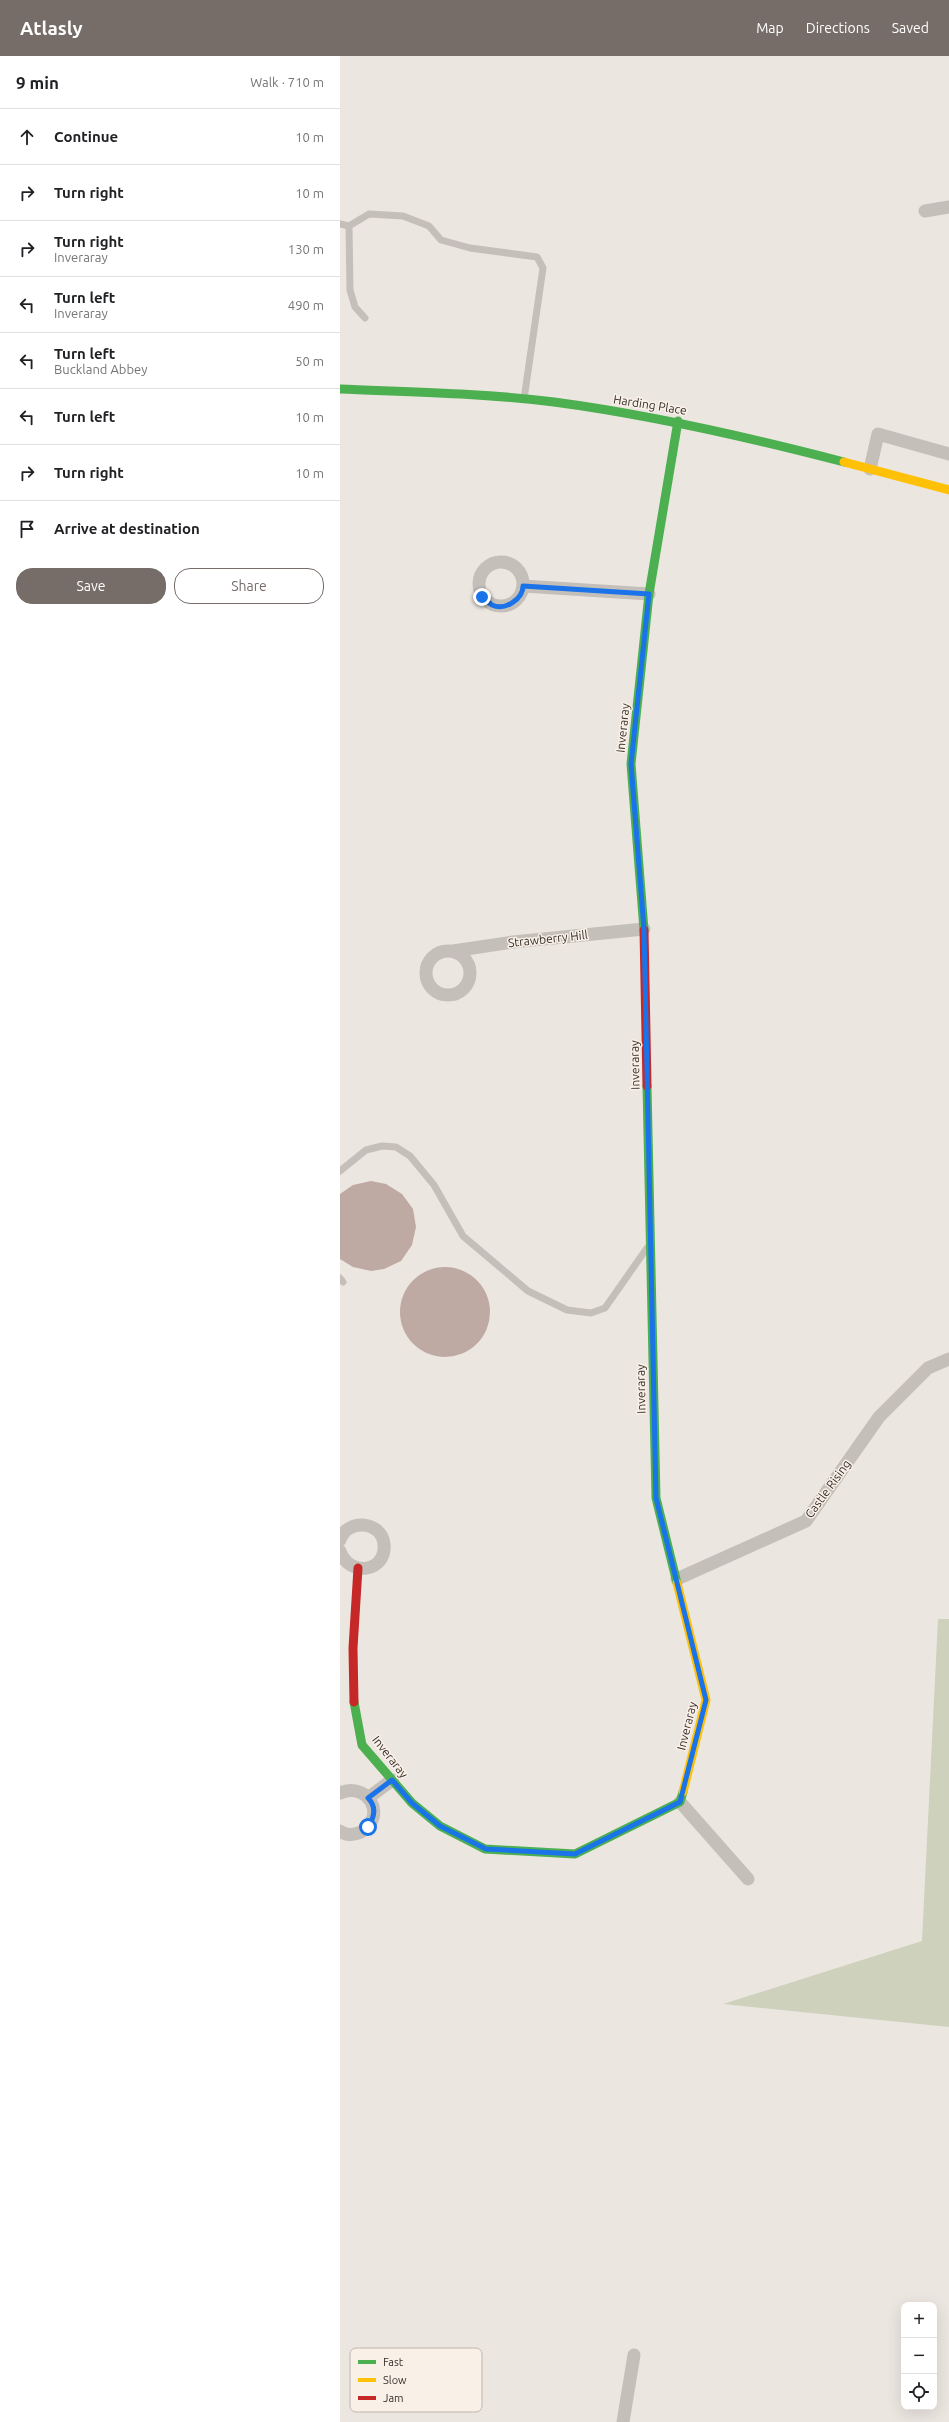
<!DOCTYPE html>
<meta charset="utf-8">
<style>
:root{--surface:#fff;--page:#f6f6f6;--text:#202124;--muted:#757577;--line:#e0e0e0;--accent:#766d69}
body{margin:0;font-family:Ubuntu,sans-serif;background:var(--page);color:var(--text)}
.controls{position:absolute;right:12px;bottom:12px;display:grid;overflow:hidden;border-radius:8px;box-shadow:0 4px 16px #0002}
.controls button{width:36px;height:36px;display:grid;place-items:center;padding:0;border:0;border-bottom:1px solid var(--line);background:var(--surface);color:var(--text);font:20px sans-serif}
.stop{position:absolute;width:12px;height:12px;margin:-9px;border:3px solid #1a73e8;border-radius:50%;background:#fff}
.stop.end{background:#1a73e8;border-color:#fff;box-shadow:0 1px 4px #0008}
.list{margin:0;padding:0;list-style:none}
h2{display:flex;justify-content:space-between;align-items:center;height:52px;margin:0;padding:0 16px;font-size:17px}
h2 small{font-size:13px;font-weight:400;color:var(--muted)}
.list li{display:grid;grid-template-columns:26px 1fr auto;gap:12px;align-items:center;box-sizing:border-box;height:56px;padding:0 16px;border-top:1px solid var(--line)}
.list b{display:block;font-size:15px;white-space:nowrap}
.list p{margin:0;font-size:13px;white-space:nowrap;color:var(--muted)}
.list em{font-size:13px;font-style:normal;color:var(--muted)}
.actions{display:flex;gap:8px;padding:12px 16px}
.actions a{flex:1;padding:9px 0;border:1px solid var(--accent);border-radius:16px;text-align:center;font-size:14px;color:var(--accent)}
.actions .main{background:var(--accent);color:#fff}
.icon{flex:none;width:22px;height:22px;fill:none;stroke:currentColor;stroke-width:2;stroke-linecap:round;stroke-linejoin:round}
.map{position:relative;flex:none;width:609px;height:2366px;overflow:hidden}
header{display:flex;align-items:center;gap:24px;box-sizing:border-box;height:56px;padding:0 20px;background:var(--accent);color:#fff}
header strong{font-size:19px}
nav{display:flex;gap:22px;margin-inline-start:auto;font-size:14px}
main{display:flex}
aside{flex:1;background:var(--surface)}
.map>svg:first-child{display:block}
.green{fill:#ced1bb}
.building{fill:#bfaaa3}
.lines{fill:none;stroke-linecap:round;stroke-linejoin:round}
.lane{stroke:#c5bfba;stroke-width:7}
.street{stroke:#c5bfba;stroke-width:13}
.fast{stroke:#4caf50;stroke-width:9}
.slow{stroke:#ffc107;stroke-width:9}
.jam{stroke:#c62828;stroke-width:9}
.route{stroke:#1a73e8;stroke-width:5}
.labels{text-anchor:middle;stroke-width:3;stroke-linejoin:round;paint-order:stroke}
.street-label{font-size:12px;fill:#362c28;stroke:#f9f1e8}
.key{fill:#f9f1e8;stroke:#beb6ae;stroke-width:1}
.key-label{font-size:11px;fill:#362c28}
</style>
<header>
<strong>Atlasly</strong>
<nav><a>Map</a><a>Directions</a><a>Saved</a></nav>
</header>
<main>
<aside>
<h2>9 min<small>Walk · 710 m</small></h2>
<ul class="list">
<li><svg class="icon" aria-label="ahead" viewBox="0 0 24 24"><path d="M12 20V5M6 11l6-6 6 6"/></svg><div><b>Continue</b></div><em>10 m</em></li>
<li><svg class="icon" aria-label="right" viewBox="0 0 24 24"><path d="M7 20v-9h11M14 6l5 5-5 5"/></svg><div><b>Turn right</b></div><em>10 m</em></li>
<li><svg class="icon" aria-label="right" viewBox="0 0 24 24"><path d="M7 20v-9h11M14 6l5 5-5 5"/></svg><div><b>Turn right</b><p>Inveraray</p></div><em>130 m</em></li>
<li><svg class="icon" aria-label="left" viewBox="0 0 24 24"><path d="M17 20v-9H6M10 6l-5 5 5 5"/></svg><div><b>Turn left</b><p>Inveraray</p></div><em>490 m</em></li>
<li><svg class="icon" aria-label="left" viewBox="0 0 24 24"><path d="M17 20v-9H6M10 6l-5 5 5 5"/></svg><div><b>Turn left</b><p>Buckland Abbey</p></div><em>50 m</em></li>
<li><svg class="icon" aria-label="left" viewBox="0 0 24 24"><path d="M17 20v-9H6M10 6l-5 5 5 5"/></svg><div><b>Turn left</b></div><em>10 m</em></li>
<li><svg class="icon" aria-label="right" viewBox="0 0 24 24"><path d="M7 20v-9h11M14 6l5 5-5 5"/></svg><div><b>Turn right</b></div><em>10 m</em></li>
<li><svg class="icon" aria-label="arrive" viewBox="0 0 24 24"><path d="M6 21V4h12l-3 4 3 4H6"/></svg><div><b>Arrive at destination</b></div></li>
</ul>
<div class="actions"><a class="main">Save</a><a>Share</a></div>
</aside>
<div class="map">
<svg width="609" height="2366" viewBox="0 0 609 2366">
<rect width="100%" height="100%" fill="#ece6e1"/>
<polygon class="green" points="598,1563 609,1563 609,1971 383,1948 582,1885"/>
<g class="building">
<polygon points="31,1125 46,1128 62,1138 73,1153 76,1171 72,1189 61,1205 44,1213 31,1215 13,1211 0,1203 0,1138 13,1129"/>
<circle cx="105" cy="1256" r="45"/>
</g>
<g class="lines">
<g class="lane">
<polyline points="0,168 9,170 29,158 63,160 89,170 101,184 130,192 197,201 203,212 184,343"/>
<polyline points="9,170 10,234 15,251 25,262"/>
<polyline points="0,1115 26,1094 42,1090 56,1091 70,1100 94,1129 123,1180 188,1235 227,1254 251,1257 265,1252 307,1192"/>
<polyline points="0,1222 3,1226"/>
</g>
<g class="street">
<polyline points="585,155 609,151"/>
<polyline points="530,413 538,378 609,398"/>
<circle cx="161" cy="528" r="22"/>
<polyline points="183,530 309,538"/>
<circle cx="108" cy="917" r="22"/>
<polyline points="113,895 173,886 304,873"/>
<path d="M0,1484C7,1462 42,1465 44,1488C47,1516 9,1522 0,1495"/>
<polyline points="337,1523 466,1465 539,1361 588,1312 609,1303"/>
<path d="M0,1737C28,1725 48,1760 21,1776C14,1779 6,1780 0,1775"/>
<polyline points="28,1742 52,1724"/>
<polyline points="340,1746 408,1823"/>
<polyline points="283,2366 294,2299"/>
</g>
<g class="fast">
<path d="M0,333C71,336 143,337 214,346C312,359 408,381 504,406"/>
<polyline points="304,874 291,708 309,538 338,365"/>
<polyline points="307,1030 316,1442 337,1527"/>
<polyline points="14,1646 22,1689 72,1747 100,1770 145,1793 235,1798 340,1746 343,1736"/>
</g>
<g class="slow">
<polyline points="504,406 609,434"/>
<polyline points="337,1527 366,1644 343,1736"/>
</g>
<g class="jam">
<polyline points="304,874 307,1030"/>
<polyline points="14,1646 13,1592 18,1512"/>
</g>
</g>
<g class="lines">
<path class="route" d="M28,1771C34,1762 37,1751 28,1742L52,1724L72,1747L100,1770L146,1793L235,1798L340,1746L366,1644L316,1442L304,873L291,708L309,538L183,530C183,543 165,555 152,549C149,547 145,543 142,541"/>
</g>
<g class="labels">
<g class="street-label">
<text transform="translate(310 349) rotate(9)" y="4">Harding Place</text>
<text transform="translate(283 672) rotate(-84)" y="4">Inveraray</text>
<text transform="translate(208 883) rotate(-6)" y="4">Strawberry Hill</text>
<text transform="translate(295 1009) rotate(-91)" y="4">Inveraray</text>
<text transform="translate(301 1333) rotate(-91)" y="4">Inveraray</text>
<text transform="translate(488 1433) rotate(-54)" y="4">Castle Rising</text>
<text transform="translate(347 1670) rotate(-76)" y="4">Inveraray</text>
<text transform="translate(50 1701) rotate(52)" y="4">Inveraray</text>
</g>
</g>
<rect x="10" y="2292" width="132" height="64" rx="6" class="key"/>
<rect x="18" y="2304" width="18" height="4" fill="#4caf50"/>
<rect x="18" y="2322" width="18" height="4" fill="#ffc107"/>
<rect x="18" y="2340" width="18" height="4" fill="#c62828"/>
<g class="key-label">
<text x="43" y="2310">Fast</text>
<text x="43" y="2328">Slow</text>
<text x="43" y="2346">Jam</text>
</g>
</svg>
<div class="controls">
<button>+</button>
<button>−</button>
<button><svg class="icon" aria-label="locate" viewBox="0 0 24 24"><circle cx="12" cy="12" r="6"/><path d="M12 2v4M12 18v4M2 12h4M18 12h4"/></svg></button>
</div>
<div class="stop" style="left:28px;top:1771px"></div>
<div class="stop end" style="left:142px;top:541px"></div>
</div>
</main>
